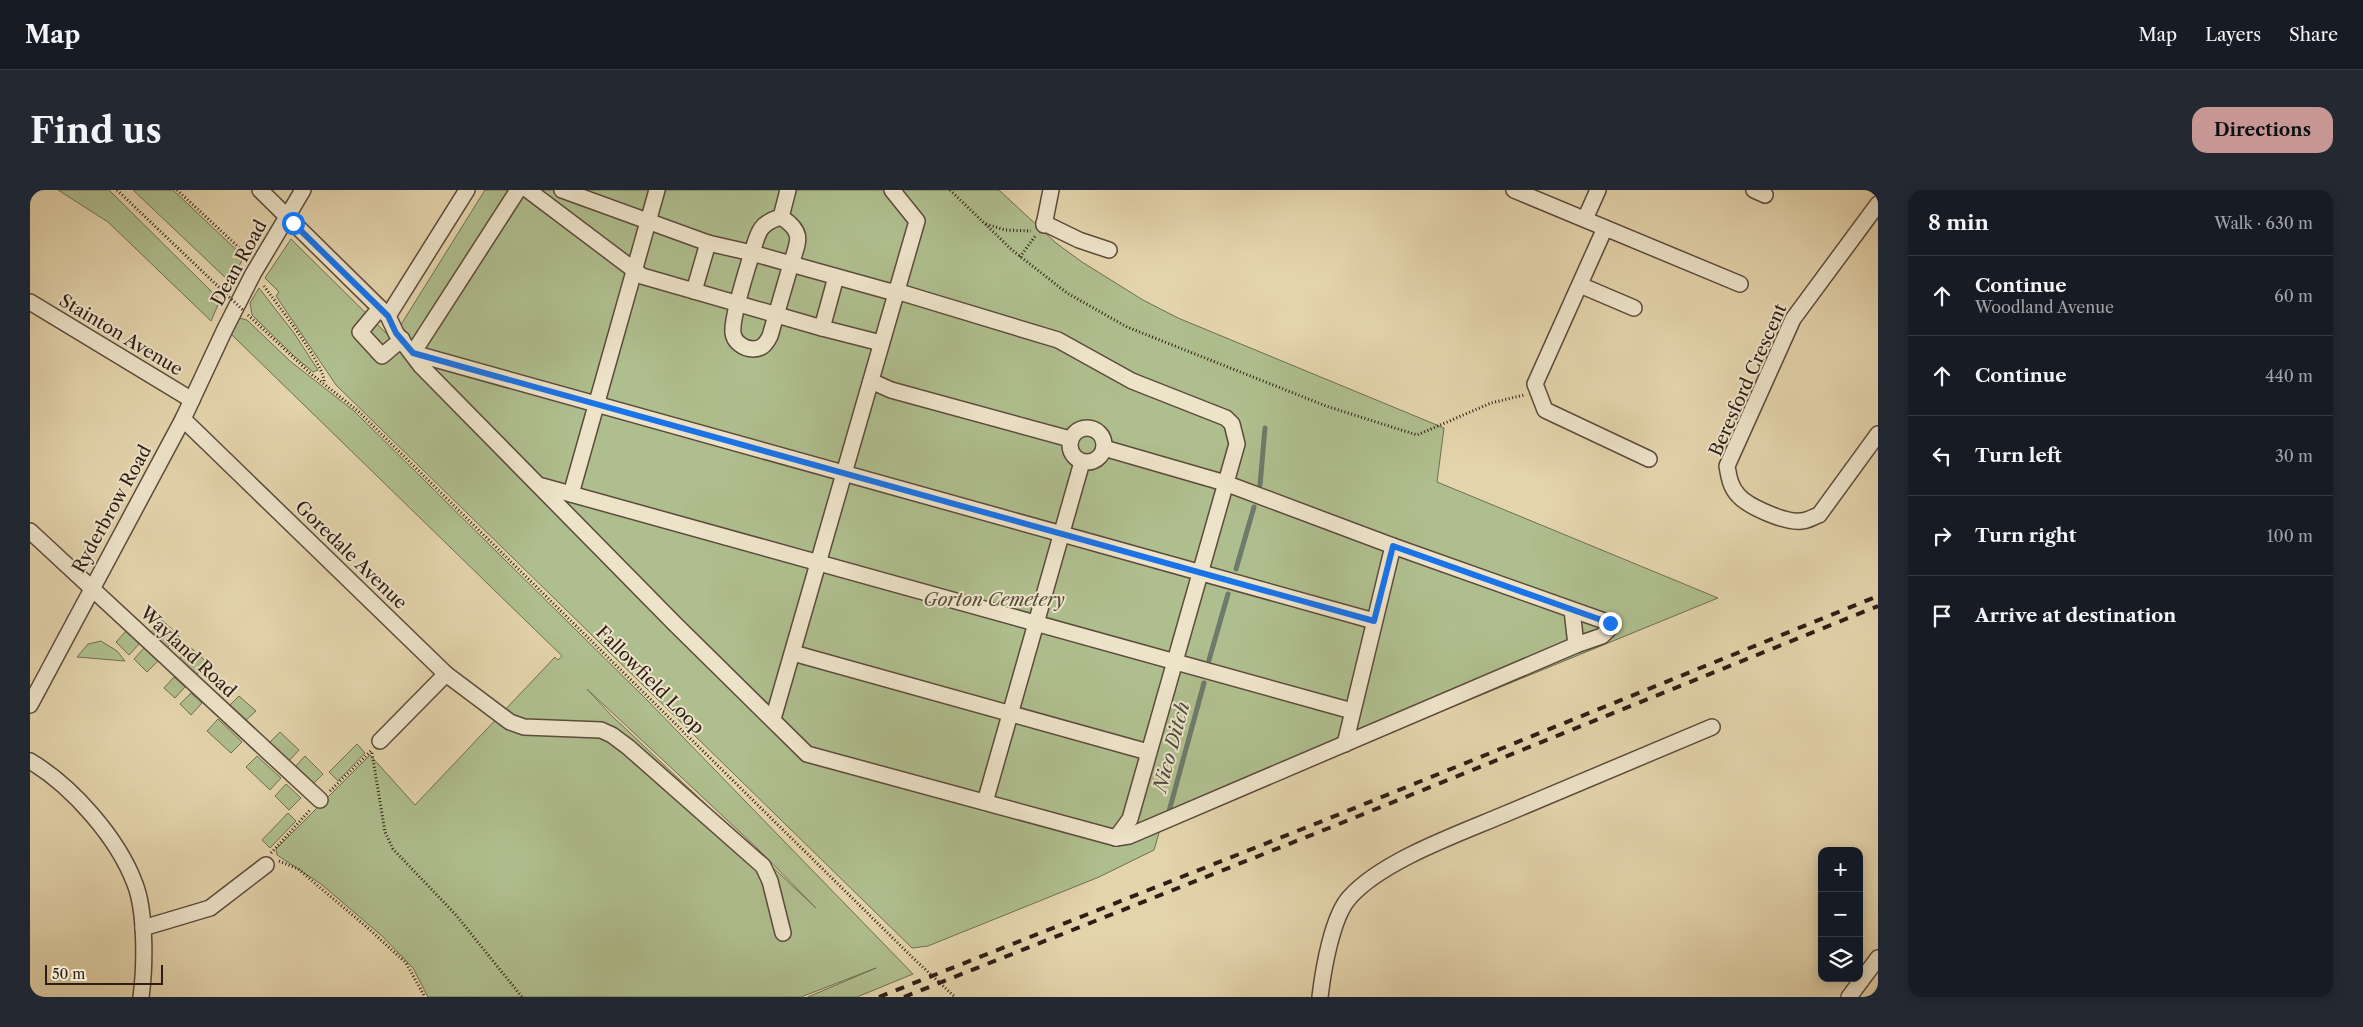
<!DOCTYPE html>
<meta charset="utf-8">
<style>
:root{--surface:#171b24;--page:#242831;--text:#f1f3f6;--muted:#9ea1a6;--line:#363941;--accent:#c59692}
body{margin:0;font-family:"Libre Caslon Text",serif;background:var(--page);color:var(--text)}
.controls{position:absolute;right:15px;bottom:15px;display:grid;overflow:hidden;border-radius:10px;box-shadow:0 2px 12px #0003}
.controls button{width:45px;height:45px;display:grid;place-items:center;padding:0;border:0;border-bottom:1px solid var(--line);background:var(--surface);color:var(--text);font:25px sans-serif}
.scale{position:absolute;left:15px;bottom:12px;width:118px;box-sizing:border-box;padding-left:5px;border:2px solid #2f1d15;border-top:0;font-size:14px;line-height:18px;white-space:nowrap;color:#2f1d15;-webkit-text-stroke:4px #ede3c9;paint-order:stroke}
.stop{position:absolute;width:15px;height:15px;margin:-11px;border:4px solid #1a73e8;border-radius:50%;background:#fff}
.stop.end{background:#1a73e8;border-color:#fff;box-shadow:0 1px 5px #0008}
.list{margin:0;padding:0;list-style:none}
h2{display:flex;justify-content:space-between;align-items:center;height:65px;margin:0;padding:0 20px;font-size:21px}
h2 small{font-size:16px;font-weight:400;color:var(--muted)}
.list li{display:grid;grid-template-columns:32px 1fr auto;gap:15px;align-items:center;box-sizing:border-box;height:80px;padding:0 20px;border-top:1px solid var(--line)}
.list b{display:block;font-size:19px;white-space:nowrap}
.list p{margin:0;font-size:16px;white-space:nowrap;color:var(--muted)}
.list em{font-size:16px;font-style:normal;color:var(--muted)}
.icon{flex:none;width:28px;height:28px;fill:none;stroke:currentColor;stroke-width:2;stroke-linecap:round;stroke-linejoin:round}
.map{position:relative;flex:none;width:1848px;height:807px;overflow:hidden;border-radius:15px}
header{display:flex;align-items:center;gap:30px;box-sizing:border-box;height:70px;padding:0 25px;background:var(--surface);border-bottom:1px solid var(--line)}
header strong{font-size:24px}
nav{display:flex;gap:28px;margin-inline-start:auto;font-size:18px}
.intro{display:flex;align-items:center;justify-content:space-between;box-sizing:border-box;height:120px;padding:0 30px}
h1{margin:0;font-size:35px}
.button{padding:12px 22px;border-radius:15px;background:var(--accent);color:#111;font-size:18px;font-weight:700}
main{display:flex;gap:30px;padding:0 30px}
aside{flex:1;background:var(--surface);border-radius:15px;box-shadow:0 2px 12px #0003}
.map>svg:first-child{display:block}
.green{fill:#afbe8e;stroke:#6f6e52;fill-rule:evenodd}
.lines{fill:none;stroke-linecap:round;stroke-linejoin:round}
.stream{stroke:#6d7b6b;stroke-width:5}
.minor-casing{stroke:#5c4b3b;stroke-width:18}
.path{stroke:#2f1d15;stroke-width:3;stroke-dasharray:1 2.5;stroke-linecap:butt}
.minor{stroke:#ede3c9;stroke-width:15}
.rail{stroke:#2f1d15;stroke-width:4;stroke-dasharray:9 9;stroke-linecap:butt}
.path-bridge{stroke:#2f1d15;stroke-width:3;stroke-dasharray:1 2.5;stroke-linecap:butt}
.route{stroke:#1a73e8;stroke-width:6}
.labels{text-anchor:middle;stroke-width:4;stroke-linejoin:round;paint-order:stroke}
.street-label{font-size:18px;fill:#2f1d15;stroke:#ede3c9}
.park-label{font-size:18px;font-style:italic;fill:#554d39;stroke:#ede3c9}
.water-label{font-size:19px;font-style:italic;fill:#4e4c40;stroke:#ede3c9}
</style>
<header>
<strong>Map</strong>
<nav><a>Map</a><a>Layers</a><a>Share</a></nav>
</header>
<div class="intro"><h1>Find us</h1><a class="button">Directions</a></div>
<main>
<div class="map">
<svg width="1848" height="807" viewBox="0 0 1848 807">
<rect width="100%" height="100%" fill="#e4d4ac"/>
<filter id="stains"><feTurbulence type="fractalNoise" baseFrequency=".004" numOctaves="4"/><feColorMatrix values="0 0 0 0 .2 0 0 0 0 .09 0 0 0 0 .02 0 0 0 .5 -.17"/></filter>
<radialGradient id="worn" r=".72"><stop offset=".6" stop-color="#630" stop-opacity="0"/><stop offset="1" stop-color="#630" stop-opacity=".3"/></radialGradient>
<g class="green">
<polygon points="28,0 79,0 190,110 181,131 78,32"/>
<polygon points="103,0 143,0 214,67 200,92"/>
<polygon points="455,0 969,0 1026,53 1052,72 1113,110 1148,128 1414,238 1407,292 1688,408 1131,636 1124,660 1069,687 898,756 882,758 306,195 246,106 249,102 235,88 261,49 362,149"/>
<polygon points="229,98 264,143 288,180 283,182 265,167 222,125 220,113"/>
<path d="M209,128L217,130L260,171L324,221L618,511L883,784L827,807H778L846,778L771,807H398L383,778L352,746L291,694L247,665L246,659L340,565L385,615L525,467L528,470L532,466L201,144ZM557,499L727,658L786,718L581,525Z"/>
<polygon points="132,430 149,446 137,458 121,442"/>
<polygon points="96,441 109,454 99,465 86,452"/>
<polygon points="71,451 87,461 95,471 47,467 58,454"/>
<polygon points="160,457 178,473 166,485 149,469"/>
<polygon points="114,458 128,471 117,482 104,469"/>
<polygon points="144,487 155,497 145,508 134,498"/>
<polygon points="161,503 172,513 161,525 150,514"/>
<polygon points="209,506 226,521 215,531 198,517"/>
<polygon points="188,529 212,552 201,563 177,541"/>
<polygon points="250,542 269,560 258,572 239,553"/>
<polygon points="327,554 335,563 308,591 299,582"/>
<polygon points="227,566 251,588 240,600 216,577"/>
<polygon points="275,566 293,584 282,595 264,578"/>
<polygon points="256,594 271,608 259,620 245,606"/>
<polygon points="258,623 266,631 240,658 232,650"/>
</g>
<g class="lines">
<g class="stream">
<polyline points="1230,295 1235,238"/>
<polyline points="1206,379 1224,317"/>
<polyline points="1179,470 1198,404"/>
<polyline points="1138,625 1174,493"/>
</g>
<g class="minor-casing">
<g id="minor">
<polyline points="230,0 358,126 366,143 391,176 645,434 777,564 1086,648 1099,646 1546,455 1572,446 1581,437 1580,433 1363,356 1195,293 1074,258"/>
<polyline points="498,0 612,86 792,138 851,153"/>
<path d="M532,0L678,53L722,63C728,43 729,33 751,27L758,0"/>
<polyline points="1484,0 1710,94"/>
<polyline points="1724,0 1735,5"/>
<path d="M1848,14L1763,129L1697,276C1699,287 1700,296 1708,305C1717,316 1755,333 1771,331C1777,331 1783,327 1789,325L1848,244"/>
<path d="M751,27C774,42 769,50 761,74L858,101H866L1028,150L1102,191L1196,228L1202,234L1207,254L1100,629L1086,648"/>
<polyline points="1555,29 1568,0"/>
<polyline points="1014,33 1049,50 1079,60"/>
<polyline points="1014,35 1021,0"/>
<polyline points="1575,38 1505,194 1515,220 1619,269"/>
<path d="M722,63L761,74L740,146C736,154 732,159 723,159C714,159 704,152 703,143C701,129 717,79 722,63Z"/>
<polyline points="1550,95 1604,118"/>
<polyline points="664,101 678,53"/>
<polyline points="0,112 162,210"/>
<polyline points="350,118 330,142 352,166 372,149"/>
<polyline points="358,126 437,0"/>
<polyline points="792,138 806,87"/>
<polyline points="383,163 1344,431"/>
<polyline points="383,163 488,0"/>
<polyline points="841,191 861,200 1040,249"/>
<polyline points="153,229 416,484 480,532 494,537 571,540 582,545 598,557 733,676 740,691 753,743"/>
<circle cx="1057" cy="255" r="17"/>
<polyline points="512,296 1322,521"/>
<polyline points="541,304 627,0"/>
<polyline points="0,341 290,610"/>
<polyline points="1542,420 1546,455"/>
<polyline points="763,463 1118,562"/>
<polyline points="0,515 153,229 195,139 223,84 273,0"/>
<polyline points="743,529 887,31 862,0"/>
<polyline points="350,551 416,484"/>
<polyline points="1315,554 1363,356"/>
<path d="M0,571C42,596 88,648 105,694C116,722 115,777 111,807"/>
<polyline points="955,612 1052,272"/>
<polyline points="113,738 180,718 236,675"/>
<path d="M1290,807C1293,781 1302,726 1320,707C1352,671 1428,644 1473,625C1542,596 1612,567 1682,537"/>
<polyline points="1819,807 1848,768"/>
</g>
</g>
<g class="path">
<polyline points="87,0 194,102"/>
<polyline points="147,0 218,66"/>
<polyline points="920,0 982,60 1037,103 1097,137 1296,216 1387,245 1461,213 1494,205"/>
<polyline points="956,34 975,40 1001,41"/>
<polyline points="990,67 1006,45"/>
<path d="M234,96C246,113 296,176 294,193"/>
<polyline points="218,125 280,183 328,221 882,767"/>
<polyline points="342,563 355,642 363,659 426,725 492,807"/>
<polyline points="300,601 342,560"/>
<polyline points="241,663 281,619"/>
<polyline points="249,671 268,679 338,738 376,773 395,807"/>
</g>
<use href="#minor" class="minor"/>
<g class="rail">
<polyline points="849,807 1295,630 1848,406"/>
<polyline points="874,807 1299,638 1848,416"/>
</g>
<g class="path-bridge">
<polyline points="194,102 214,121"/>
<polyline points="882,767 925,807"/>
</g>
</g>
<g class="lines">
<polyline class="route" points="263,33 358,126 366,143 383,163 1344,431 1363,356 1580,433"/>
</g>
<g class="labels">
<g class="street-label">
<text transform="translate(209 73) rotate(-61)" y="6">Dean Road</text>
<text transform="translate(91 145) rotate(31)" y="6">Stainton Avenue</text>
<text transform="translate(1718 190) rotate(-66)" y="6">Beresford Crescent</text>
<text transform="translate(82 319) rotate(-61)" y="6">Ryderbrow Road</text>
<text transform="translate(321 365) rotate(44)" y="6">Goredale Avenue</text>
<text transform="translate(158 462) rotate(43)" y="6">Wayland Road</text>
<text transform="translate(620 490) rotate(45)" y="6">Fallowfield Loop</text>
</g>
<g class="park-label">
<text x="964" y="416">Gorton Cemetery</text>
</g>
<g class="water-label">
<text transform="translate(1141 557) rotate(-75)" y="7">Nico Ditch</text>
</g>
</g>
<rect width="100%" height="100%" filter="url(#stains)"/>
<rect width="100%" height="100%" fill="url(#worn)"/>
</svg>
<div class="controls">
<button>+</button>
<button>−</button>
<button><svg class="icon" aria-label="layers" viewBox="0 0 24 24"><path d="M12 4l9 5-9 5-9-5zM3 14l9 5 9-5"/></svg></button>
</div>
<div class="scale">50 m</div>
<div class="stop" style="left:263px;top:33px"></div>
<div class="stop end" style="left:1580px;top:433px"></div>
</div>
<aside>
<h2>8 min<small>Walk · 630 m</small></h2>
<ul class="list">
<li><svg class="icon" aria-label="ahead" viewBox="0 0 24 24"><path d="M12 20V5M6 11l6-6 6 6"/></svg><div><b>Continue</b><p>Woodland Avenue</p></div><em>60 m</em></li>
<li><svg class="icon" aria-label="ahead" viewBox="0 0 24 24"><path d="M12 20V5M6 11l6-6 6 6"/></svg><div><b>Continue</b></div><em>440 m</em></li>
<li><svg class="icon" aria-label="left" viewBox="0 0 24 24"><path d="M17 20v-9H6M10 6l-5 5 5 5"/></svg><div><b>Turn left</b></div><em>30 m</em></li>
<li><svg class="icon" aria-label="right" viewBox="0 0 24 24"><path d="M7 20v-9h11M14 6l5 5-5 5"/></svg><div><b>Turn right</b></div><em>100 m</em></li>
<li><svg class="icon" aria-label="arrive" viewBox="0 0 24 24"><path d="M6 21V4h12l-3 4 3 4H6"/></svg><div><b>Arrive at destination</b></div></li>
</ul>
</aside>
</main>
